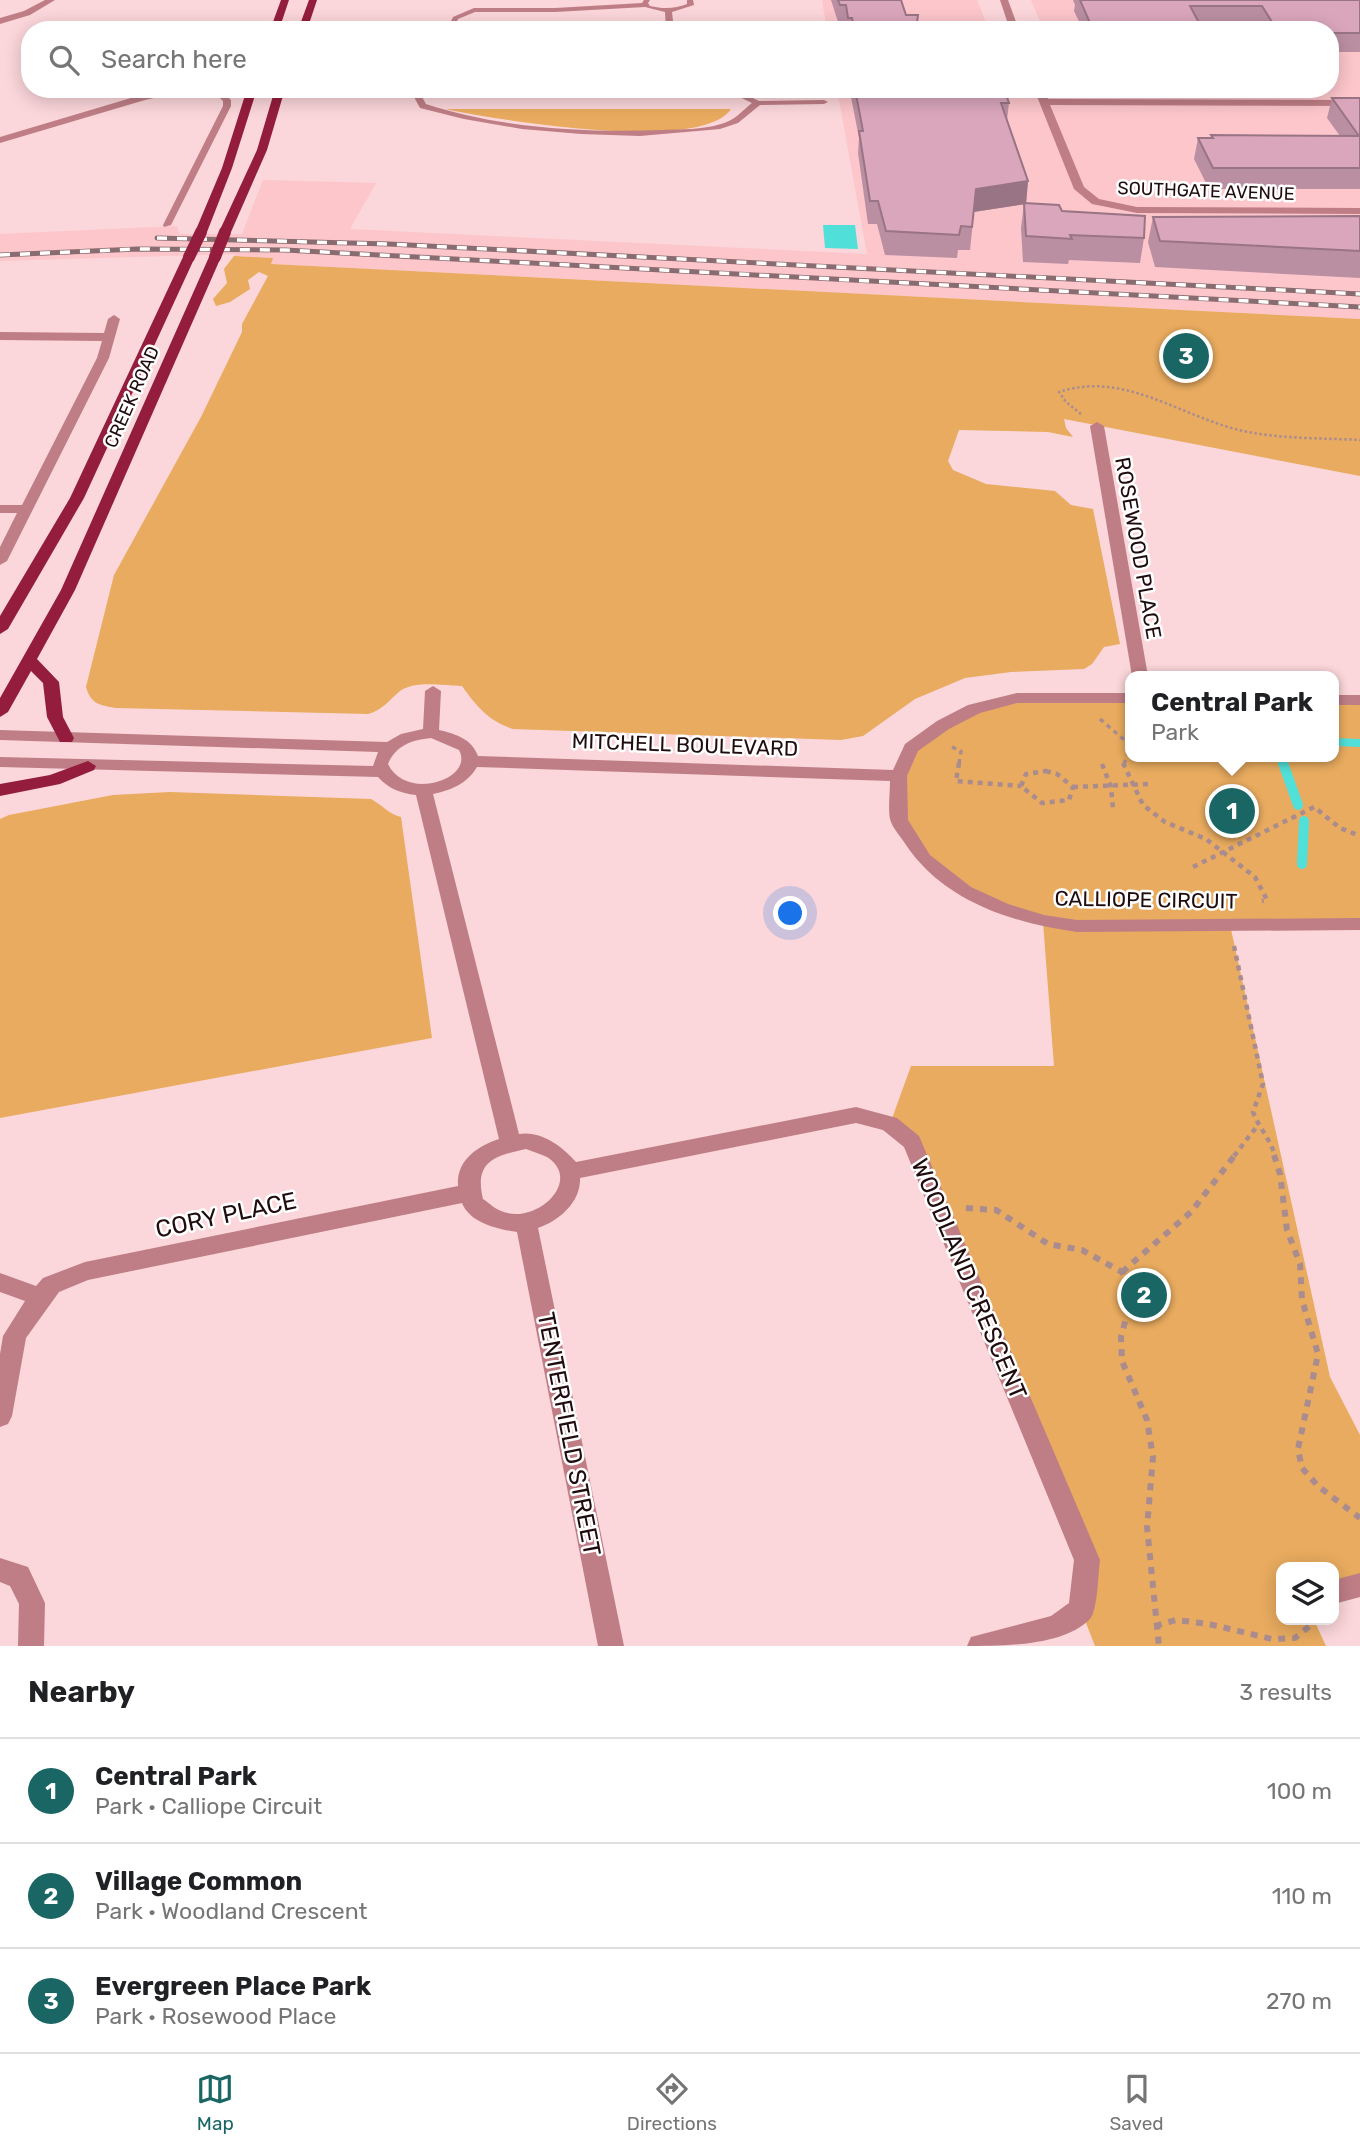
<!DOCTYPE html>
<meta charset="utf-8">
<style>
:root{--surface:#fff;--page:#f2f2f2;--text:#202124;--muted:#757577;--line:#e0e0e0;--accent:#196664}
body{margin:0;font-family:Rubik,sans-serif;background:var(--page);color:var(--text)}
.controls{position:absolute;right:21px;bottom:21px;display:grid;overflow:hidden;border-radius:14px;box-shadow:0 4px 18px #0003}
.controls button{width:63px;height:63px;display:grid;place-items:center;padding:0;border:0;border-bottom:2px solid var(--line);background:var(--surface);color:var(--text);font:35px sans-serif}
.you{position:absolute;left:791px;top:914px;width:24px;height:24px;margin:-18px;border:5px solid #fff;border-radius:50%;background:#1a73e8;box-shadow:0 0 0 10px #1a73e833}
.badge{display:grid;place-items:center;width:46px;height:46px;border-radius:50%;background:var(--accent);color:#fff;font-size:23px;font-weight:700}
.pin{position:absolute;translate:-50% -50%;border:4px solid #fff;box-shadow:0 2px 7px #0006}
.popup{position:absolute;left:1125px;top:671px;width:214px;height:91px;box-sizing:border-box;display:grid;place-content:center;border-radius:14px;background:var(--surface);filter:drop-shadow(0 2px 5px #0005);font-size:23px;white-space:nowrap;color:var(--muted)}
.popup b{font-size:26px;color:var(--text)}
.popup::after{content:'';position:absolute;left:50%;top:100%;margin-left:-14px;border:14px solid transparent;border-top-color:var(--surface)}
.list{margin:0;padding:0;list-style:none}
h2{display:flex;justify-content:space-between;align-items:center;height:91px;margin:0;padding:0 28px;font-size:30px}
h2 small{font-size:23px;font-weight:400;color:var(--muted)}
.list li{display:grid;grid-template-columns:46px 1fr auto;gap:21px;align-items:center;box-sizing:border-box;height:105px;padding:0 28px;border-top:2px solid var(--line)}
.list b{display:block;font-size:26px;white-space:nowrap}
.list p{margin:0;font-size:23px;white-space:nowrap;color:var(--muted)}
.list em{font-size:23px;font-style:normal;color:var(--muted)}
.icon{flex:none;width:38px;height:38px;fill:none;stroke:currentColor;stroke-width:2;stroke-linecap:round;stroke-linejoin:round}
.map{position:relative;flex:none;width:1360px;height:1646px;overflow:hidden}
.search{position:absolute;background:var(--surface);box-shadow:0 4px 18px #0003;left:21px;right:21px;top:21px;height:77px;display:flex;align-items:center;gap:18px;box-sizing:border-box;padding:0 24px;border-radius:28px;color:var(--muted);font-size:26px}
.sheet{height:406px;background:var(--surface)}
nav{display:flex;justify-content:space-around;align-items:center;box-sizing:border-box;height:98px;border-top:2px solid var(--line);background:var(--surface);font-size:19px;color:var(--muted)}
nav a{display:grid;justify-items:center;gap:4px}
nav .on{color:var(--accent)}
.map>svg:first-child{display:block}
.built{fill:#fcc6cb}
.green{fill:#e8ab5f}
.water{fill:#50dfd9}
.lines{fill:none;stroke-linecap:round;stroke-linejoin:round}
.stream-far1{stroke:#50dfd9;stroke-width:8}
.stream{stroke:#50dfd9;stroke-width:10}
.path-far3{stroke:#aa8c8f;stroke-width:2.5;stroke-dasharray:2.5 2.5;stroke-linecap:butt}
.path-far2{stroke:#aa8c8f;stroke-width:3.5;stroke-dasharray:4.5 4.5;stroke-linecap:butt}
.path-far1{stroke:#aa8c8f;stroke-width:4.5;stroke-dasharray:5 5;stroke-linecap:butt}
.path{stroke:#aa8c8f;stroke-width:6;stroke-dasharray:7 7;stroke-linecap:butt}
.service{fill:#bf7e86;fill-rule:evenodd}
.minor{fill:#bf7e86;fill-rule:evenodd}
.tertiary{fill:#bf7e86;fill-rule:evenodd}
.primary{fill:#941d3d;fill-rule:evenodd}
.rail-casing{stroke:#886c6f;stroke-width:5}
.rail{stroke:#fff;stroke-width:3.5;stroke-dasharray:10;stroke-linecap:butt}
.primary-bridge{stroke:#941d3d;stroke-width:12}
.wall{fill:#bb8fa2}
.shaded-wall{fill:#997484}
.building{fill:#daa6bc;stroke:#997484;stroke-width:2}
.labels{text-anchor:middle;stroke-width:5;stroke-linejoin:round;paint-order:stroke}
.far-street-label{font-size:18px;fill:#200c0f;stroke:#fff}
.street-label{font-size:21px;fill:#200c0f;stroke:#fff}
.near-street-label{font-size:24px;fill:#200c0f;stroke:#fff}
</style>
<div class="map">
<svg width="1360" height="1646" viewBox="0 0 1360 1646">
<rect width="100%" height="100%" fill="#fbd6da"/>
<g class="built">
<polygon points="822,0 977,0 989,30 827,30"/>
<polygon points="1031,0 1360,0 1360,319 270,264 273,258 234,256 234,254 0,261 0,234 177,226 179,234 242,234 263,180 376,183 350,229 867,254 837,89 1012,89 1016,97 1072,97 1070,89 1330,89 1330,30 1044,30"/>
</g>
<g class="green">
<path d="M446,109H731C701,154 496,120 446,109Z"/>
<path d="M234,256L273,258L271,264L1360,319V476L1064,419L1066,428L1073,437L1048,432L959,430L948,461L953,470L986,484L1055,491L1071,505L1093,509L1120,644L1104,647L1092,664L1084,669L1011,672L965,678L915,699L863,736L841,740L513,729C489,721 477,707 462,686C444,686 416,680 400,691C389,700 383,710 368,714L116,708C99,705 91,704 86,687L114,575L201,417L242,332V324L268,276L259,272L248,280L250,289L230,302L216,306L213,299L227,283L224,269Z"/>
<polygon points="1016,698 1130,698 1130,757 1334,757 1334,700 1360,700 1360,924 1230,925 1330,1377 1360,1435 1360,1585 1334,1592 1334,1567 1281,1567 1281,1620 1314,1620 1326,1646 1095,1646 1081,1610 1087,1560 912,1142 890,1124 911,1066 1054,1066 1043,922 1001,908 924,859 899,820 911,748 943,725"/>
<path d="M170,792L371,799C381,804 390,815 401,817L432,1038L0,1118V819L9,815L113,795Z"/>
</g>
<polygon class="water" points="823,225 855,225 858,249 825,248"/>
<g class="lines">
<g class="stream-far1">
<polyline points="1334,742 1360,743"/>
<polyline points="1281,757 1284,764"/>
</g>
<g class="stream">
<polyline points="1283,763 1298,805"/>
<polyline points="1302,864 1304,821"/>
</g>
<path class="path-far3" d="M1081,414L1066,402L1059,392C1124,370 1181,417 1243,431C1281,439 1321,438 1360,440"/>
<g class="path-far2">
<polyline points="1100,719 1130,745"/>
<polyline points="952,747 961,751 959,764"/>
<polyline points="1124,764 1130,748"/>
</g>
<g class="path-far1">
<polyline points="959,763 956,781 1021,786"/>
<polyline points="1123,763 1143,805 1165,822 1206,839 1255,877 1267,900 1262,901"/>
<polyline points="1102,764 1111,787 1113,809"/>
<polygon points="1046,771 1057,774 1073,787 1069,800 1042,803 1021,786 1026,774"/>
<polyline points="1073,787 1150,784"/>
<polyline points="1193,867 1314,807 1340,828 1360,836"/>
<path d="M1234,946L1263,1084L1253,1112C1260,1130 1269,1136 1275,1156"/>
<polyline points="1234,1156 1258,1125"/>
</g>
<g class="path">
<polyline points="1274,1155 1280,1174 1287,1230 1300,1264 1302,1300 1318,1354 1298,1449 1302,1468 1319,1487 1360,1518"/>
<polyline points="966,1208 996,1210 1048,1244 1082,1250 1122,1272 1128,1285 1130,1303 1121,1337 1122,1361 1147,1420 1153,1457 1147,1527 1159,1646"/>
<polyline points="1122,1272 1191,1212 1235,1155"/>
<polyline points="1155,1626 1176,1620 1209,1624 1272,1639 1295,1638 1317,1620"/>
</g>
<g class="service">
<path d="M644,0H650L648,3L650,6C663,9 675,9 687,4V0H693L694,5L672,12L674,30H666L665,12L645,7L555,12H475L458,19L454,30H447L453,17L474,8H555L642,3Z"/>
<polygon points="211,89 220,89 231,100 231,106 171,225 164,227 163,225 223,106 223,101"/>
<path d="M415,89H423L422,97L426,104C498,128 586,133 662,130C681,129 702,130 721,124C734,121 742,111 752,103L723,89H734L759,101L824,100L828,102L824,104L760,105L738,123L720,129L640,136L581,134L522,129L464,119L420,108L414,97Z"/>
</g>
<g class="minor">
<polygon points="45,0 55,0 30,15 0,24 0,18 24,11"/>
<polygon points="1000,0 1008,0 1019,30 1010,30"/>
<polygon points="1034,89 1044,89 1048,99 1360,100 1360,106 1050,105 1084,187 1099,199 1137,207 1360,208 1360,214 1137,213 1092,204 1074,189"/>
<polygon points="114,315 120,319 109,358 7,561 0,565 0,547 17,513 0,513 0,505 22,505 97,358 102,341 0,340 0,332 104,333 108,319"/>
<polygon points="1097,422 1104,426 1148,676 1132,676 1090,426"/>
<path d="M433,686L441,691L439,730C456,734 472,739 478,756L893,770L905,744L937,721L968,705L1017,693H1130V703H1017L980,713L949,729L918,751L907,776L908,820L930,855L971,887L1008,904L1044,915L1077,920L1360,918V930L1077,932C1012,923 942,901 904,842C900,836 892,827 890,819C888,808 890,793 890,781L477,767C467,784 451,790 433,794L519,1134C541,1130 563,1147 576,1162L856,1107L897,1118L919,1136L1100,1560C1098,1574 1098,1609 1090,1619C1064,1646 1004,1646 967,1646L971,1637L1051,1616L1069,1603L1074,1560L904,1147L883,1130L856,1123L580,1178C581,1202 559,1221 538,1228L624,1646H598L517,1232C497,1229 470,1223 462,1203L88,1280L59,1292L26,1338L12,1416L8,1424L0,1427V1354L3,1336L25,1301L0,1292V1273L36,1286L43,1278L85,1262L458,1186C456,1160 478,1146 499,1139L416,795C400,793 389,789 378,777L0,767V757L373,766L378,752L0,740V730L387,742L401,734L423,729L425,691ZM431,738L459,750C475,779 406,802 388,764C396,745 412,740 431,738ZM526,1149C533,1152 541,1154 547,1157C584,1181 535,1226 501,1211C495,1209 489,1203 483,1199C474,1162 494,1156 526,1149Z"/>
<rect x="1334" y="695" width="26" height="10"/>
<polygon points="0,1558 28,1567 45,1603 44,1646 18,1646 19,1604 10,1586 0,1582"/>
<polygon points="1360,1573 1360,1597 1334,1604 1334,1580"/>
</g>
<polygon class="tertiary" points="171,89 193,89 145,100 0,143 0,137 141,95"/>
<g class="primary">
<polygon points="281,0 289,0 279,30 270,30"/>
<polygon points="309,0 317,0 307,30 298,30"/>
<polygon points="247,89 257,89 232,168 207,232 197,234 195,232 222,168"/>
<polygon points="275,89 285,89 267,150 231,232 221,234 219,232 257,150"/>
<polygon points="189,254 195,257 84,498 8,629 0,634 0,616 70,498 183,257"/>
<polygon points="215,254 221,257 75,590 37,659 59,682 63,717 74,738 72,742 60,742 47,717 43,683 31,671 8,712 0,717 0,698 61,590 209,257"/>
<polygon points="88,761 96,766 94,770 60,784 0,796 0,784 50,775"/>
</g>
<g class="rail-casing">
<g id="rail">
<polyline points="157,238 389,244 1360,294"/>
<polyline points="0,255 138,249 285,250 1360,307"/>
</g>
</g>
<use href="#rail" class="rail"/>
<g class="primary-bridge">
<polyline points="189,257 201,232"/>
<polyline points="215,257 225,232"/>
</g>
</g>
<g class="wall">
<polygon points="831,0 901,0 906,15 917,30 845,30 845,25 839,25"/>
<polygon points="1073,0 1360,0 1360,52 1330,52 1330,30 1262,30 1258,25 1200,24 1203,30 1083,30 1074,11 1075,5"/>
<polygon points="852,89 1004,89 1009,103 1007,120 1028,181 1026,203 1062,211 1144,238 1140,263 1069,260 1068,264 1023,262 1021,228 1024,204 974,212 970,250 958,250 957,258 885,255 877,224 868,224 858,153 859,138 851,97"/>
<polygon points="1332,98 1360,98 1360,189 1209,189 1194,159 1198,138 1211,138 1211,135 1340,136 1327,118"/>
<polygon points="1360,216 1360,278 1155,267 1148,242 1153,217"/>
</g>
<polygon class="shaded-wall" points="1028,181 1026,204 973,212 976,189"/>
<g class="building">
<polygon points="838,0 901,0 906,15 918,15 916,30 854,30 852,18 848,18 846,5 840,5"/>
<polygon points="1080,0 1360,0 1360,33 1330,33 1330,30 1277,30 1262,6 1190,6 1203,30 1093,30"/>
<polygon points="855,89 1004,89 1009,103 1001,103 1028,181 976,189 972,227 961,226 959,235 886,231 878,201 870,201 859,131 863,131"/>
<polygon points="1332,98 1360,98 1360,168 1213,168 1198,138 1213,138 1211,135 1359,136"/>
<polygon points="1024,203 1059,205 1062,211 1145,216 1144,238 1070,235 1072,239 1026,236"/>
<polygon points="1360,216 1360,251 1160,241 1153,217"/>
</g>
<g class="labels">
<g class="far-street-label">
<text transform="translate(1206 191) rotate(2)" y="6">SOUTHGATE AVENUE</text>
<text transform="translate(132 397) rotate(-66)" y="6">CREEK ROAD</text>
</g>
<g class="street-label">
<text transform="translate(1138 548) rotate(80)" y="7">ROSEWOOD PLACE</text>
<text transform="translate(685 745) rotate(2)" y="7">MITCHELL BOULEVARD</text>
<text transform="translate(1146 900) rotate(1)" y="7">CALLIOPE CIRCUIT</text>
</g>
<g class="near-street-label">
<text transform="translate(226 1215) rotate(-12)" y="8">CORY PLACE</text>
<text transform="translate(969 1279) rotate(67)" y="8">WOODLAND CRESCENT</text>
<text transform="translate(569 1434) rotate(79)" y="8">TENTERFIELD STREET</text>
</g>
</g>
</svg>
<div class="controls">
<button><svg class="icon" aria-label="layers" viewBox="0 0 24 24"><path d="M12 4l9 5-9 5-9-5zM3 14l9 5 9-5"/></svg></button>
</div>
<div class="you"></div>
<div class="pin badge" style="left:1232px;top:811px">1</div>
<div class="popup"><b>Central Park</b>Park</div>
<div class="pin badge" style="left:1144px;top:1295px">2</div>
<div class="pin badge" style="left:1186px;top:356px">3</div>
<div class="search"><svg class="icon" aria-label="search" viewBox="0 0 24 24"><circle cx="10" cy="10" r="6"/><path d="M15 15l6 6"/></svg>Search here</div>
</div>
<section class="sheet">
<h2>Nearby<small>3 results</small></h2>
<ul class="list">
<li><span class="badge">1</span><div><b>Central Park</b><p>Park · Calliope Circuit</p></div><em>100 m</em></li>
<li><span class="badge">2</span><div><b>Village Common</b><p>Park · Woodland Crescent</p></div><em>110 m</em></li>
<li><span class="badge">3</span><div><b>Evergreen Place Park</b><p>Park · Rosewood Place</p></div><em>270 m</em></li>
</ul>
</section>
<nav>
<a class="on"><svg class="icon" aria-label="map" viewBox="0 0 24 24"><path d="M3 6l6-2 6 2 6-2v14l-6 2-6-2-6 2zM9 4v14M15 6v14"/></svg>Map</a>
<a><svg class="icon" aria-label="directions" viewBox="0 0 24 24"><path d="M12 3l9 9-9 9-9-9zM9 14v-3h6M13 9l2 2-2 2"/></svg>Directions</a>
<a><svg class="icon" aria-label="saved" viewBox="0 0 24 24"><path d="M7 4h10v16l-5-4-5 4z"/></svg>Saved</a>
</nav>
